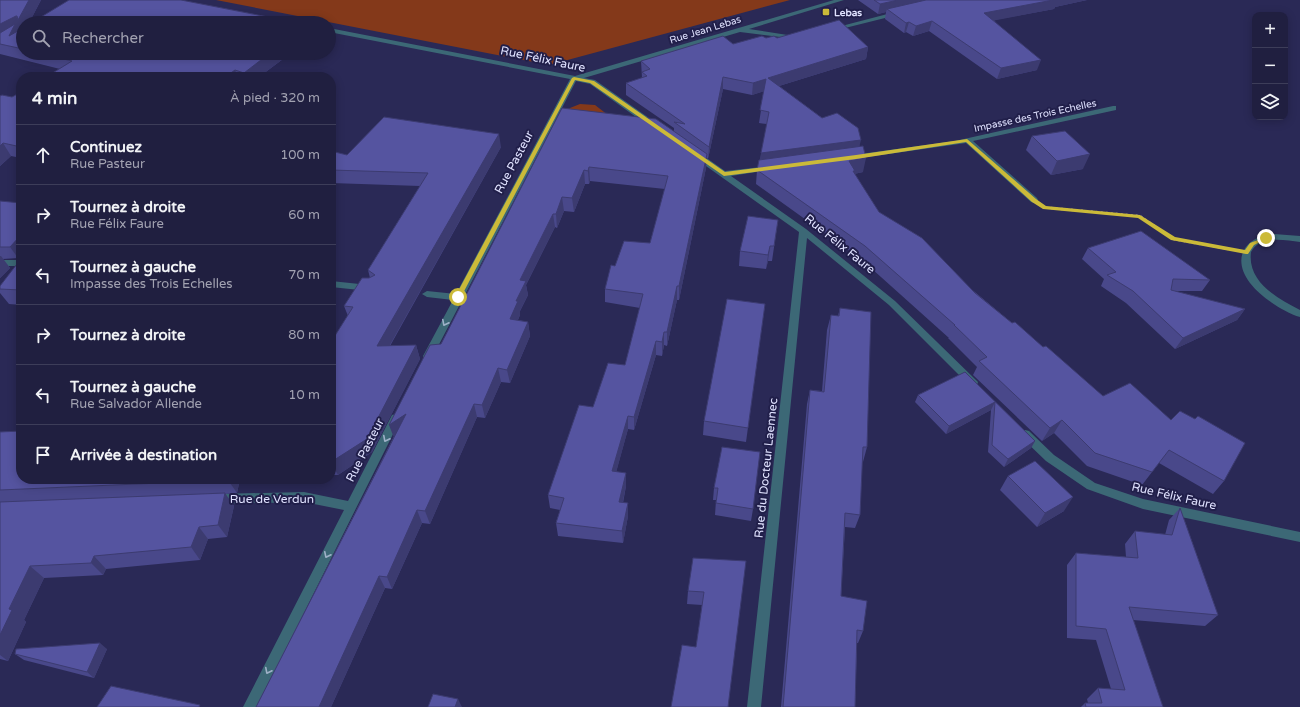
<!DOCTYPE html>
<html lang="fr">
<meta charset="utf-8">
<style>
:root{--surface:#201f40;--page:#2d2c4b;--text:#f1f3f6;--muted:#a2a2b1;--line:#3d3d59}
body{margin:0;font-family:"Varela Round",sans-serif;background:var(--page);color:var(--text)}
.controls{position:absolute;right:12px;top:12px;display:grid;overflow:hidden;border-radius:8px;box-shadow:0 2px 10px #0003}
.controls button{width:36px;height:36px;display:grid;place-items:center;padding:0;border:0;border-bottom:1px solid var(--line);background:var(--surface);color:var(--text);font:20px sans-serif}
.stop{position:absolute;width:12px;height:12px;margin:-9px;border:3px solid #cbba39;border-radius:50%;background:#fff}
.stop.end{background:#cbba39;border-color:#fff;box-shadow:0 1px 4px #0008}
.list{margin:0;padding:0;list-style:none}
h2{display:flex;justify-content:space-between;align-items:center;height:52px;margin:0;padding:0 16px;font-size:17px}
h2 small{font-size:13px;font-weight:400;color:var(--muted)}
.list li{display:grid;grid-template-columns:26px 1fr auto;gap:12px;align-items:center;box-sizing:border-box;height:60px;padding:0 16px;border-top:1px solid var(--line)}
.list b{display:block;font-size:15px;white-space:nowrap}
.list p{margin:0;font-size:13px;white-space:nowrap;color:var(--muted)}
.list em{font-size:13px;font-style:normal;color:var(--muted)}
.icon{flex:none;width:22px;height:22px;fill:none;stroke:currentColor;stroke-width:2;stroke-linecap:round;stroke-linejoin:round}
.map{position:relative;flex:none;width:1300px;height:707px;overflow:hidden}
.search{position:absolute;background:var(--surface);box-shadow:0 2px 10px #0003;left:16px;top:16px;width:320px;height:44px;display:flex;align-items:center;gap:10px;box-sizing:border-box;padding:0 14px;border-radius:22px;color:var(--muted);font-size:15px}
.panel{position:absolute;background:var(--surface);box-shadow:0 2px 10px #0003;left:16px;top:72px;width:320px;height:412px;border-radius:16px}
.map>svg:first-child{display:block}
.green{fill:#84391a}
.lines{fill:none;stroke-linecap:round;stroke-linejoin:round}
.path{stroke:#7c7ca2;stroke-width:2.5;stroke-dasharray:2 3;stroke-linecap:butt}
.minor{fill:#3c6876;fill-rule:evenodd}
.wall{fill:#49488a}
.shaded-wall{fill:#3c3b70}
.building{fill:#5554a0;stroke:#3c3b70}
.oneway{stroke:#9eb1c8}
.route{fill:#cbba39}
.poi-dot{fill:#cbba39;stroke:#211f4a;stroke-width:1.5}
.labels{text-anchor:middle;stroke-width:4;stroke-linejoin:round;paint-order:stroke}
.far-poi-label{font-size:10px;font-weight:bold;fill:#e0e2ff;stroke:#211f4a;text-anchor:start}
.far-street-label{font-size:10px;fill:#e0e2ff;stroke:#211f4a}
.street-label{font-size:12px;fill:#e0e2ff;stroke:#211f4a}
</style>
<div class="map">
<svg width="1300" height="707" viewBox="0 0 1300 707">
<rect width="100%" height="100%" fill="#2a2956"/>
<g class="green">
<polygon points="216,0 790,0 549,65"/>
<polygon points="580,104 595,105 617,122 563,121 570,108"/>
</g>
<g class="lines">
<polyline class="path" points="1051,208 1140,216 1173,239 1228,249"/>
<g class="minor">
<polygon points="834,0 844,0 749,29 794,36 796,37 796,39 740,32 584,78 595,80 656,123 656,127 650,127 590,84 576,81 433,356 432,359 424,359 423,356 453,300 427,297 422,294 427,291 456,294 570,79 329,32 329,28 575,76"/>
<polygon points="899,11 902,13 901,14 833,31 830,29"/>
<polygon points="1113,106 1116,106 1116,110 973,141 1037,198 1038,200 1034,203 1031,202 966,143 853,159 849,157 853,155 955,141"/>
<polygon points="692,152 698,152 725,171 772,166 773,168 769,170 731,176 806,229 895,301 978,382 977,385 969,385 889,305 807,238 761,707 747,707 799,232 692,156"/>
<path d="M1274,234L1300,236V242C1284,240 1260,235 1251,252C1247,282 1277,298 1300,310V317C1283,312 1261,297 1250,283C1231,258 1245,236 1274,234Z"/>
<rect x="0" y="260" width="21" height="6"/>
<polygon points="331,281 369,285 374,288 369,291 331,287"/>
<polygon points="396,414 400,415 401,418 257,707 243,707 344,510 304,502 216,504 212,502 210,499 212,496 216,494 304,492 348,501 392,415"/>
<polygon points="1025,430 1029,431 1054,455 1095,483 1143,499 1300,532 1300,542 1143,509 1087,489 1046,461 1021,437 1020,434 1021,431"/>
</g>
</g>
<g class="wall">
<polygon points="0,0 41,0 29,23 23,23 23,53 291,53 259,77 46,77 60,69 0,54"/>
<polygon points="858,0 1087,0 1055,7 1054,9 994,20 1037,70 997,79 929,31 913,36 906,32 904,33 885,19 886,12 878,14"/>
<polygon points="766,38 777,38 868,47 866,59 779,86 860,146 863,172 854,174 879,212 1012,323 1103,396 1224,481 1213,494 1159,463 1142,485 1087,466 1054,433 1042,441 973,375 977,367 948,338 949,338 862,260 756,184 757,170 760,160 767,124 759,123 764,91 752,95 723,89 708,159 707,158 706,168 679,300 677,300 667,346 664,345 662,356 656,355 634,430 628,429 616,472 626,473 626,486 623,503 628,516 623,543 558,536 556,523 560,510 550,508 548,495 593,407 625,365 640,308 605,302 605,289 615,266 650,243 665,189 590,181 589,184 585,184 574,212 564,211 557,228 555,227 526,285 528,295 520,311 520,315 518,320 528,322 530,336 510,383 501,382 485,418 477,417 430,524 422,523 392,589 385,588 331,707 256,707 441,344 562,108 674,131 674,128 626,95 626,83 642,78 641,61"/>
<polygon points="21,92 21,158 11,156 0,166 0,96 12,97"/>
<polygon points="1032,136 1083,169 1051,175 1026,150"/>
<polygon points="501,147 390,346 416,345 420,359 372,452 338,475 331,475 331,342 348,316 344,306 370,278 368,270 420,186 331,183 331,151 347,155"/>
<polygon points="0,201 18,258 3,259 10,268 0,278"/>
<polygon points="778,220 772,261 768,261 766,269 739,266 740,251"/>
<polygon points="1088,248 1210,280 1202,291 1172,291 1245,309 1237,320 1175,349 1126,303 1101,286 1104,279 1082,259"/>
<polygon points="21,260 21,305 9,304 0,293 0,286"/>
<polygon points="765,304 746,442 703,435 704,421"/>
<polygon points="840,308 867,447 863,462 862,461 860,515 855,528 845,527 841,596 863,631 858,643 857,643 855,707 781,707 807,404 810,390 822,391 827,330 831,315 838,316"/>
<polygon points="965,372 1035,441 1031,448 1004,467 988,452 991,410 946,434 915,402 918,395"/>
<polygon points="0,432 240,479 237,493 225,494 234,506 227,537 208,539 200,560 106,569 103,575 44,578 24,620 26,622 8,661 0,659"/>
<polygon points="722,447 753,509 751,521 715,515 716,500 713,500 714,488"/>
<polygon points="1008,476 1064,511 1037,527 1000,490"/>
<polygon points="1180,508 1218,615 1205,626 1133,620 1163,707 1081,707 1085,703 1088,703 1087,699 1098,688 1111,689 1096,640 1067,638 1067,565 1076,553 1126,557 1125,544 1135,531 1165,535 1169,520"/>
<polygon points="746,561 696,647 702,605 687,604 688,591"/>
<polygon points="107,649 94,678 24,660 15,654"/>
</g>
<g class="shaded-wall">
<polygon points="29,0 41,0 29,23 23,23 23,29 22,28 18,30 22,36 0,40 0,24 16,16 18,20"/>
<polygon points="898,0 940,0 887,9 886,12 878,14 880,4"/>
<polygon points="1053,0 1087,0 1055,7 1054,9 981,23 984,13"/>
<polygon points="932,21 929,31 913,36 916,26"/>
<polygon points="909,22 906,32 904,33 906,23"/>
<polygon points="868,47 866,59 766,90 768,78"/>
<polygon points="270,53 291,53 259,77 246,77 244,73"/>
<polygon points="1041,60 1037,70 997,79 1001,68"/>
<polygon points="235,70 238,77 225,77"/>
<polygon points="723,77 723,89 708,159 709,147"/>
<polygon points="766,79 765,91 752,95 753,83"/>
<polygon points="499,134 501,147 382,359 377,346"/>
<polygon points="861,140 858,152 759,166 761,153"/>
<polygon points="3,143 11,156 0,166 0,146"/>
<polygon points="707,154 706,168 679,300 679,286"/>
<polygon points="1090,154 1083,169 1051,175 1057,161"/>
<polygon points="866,158 863,172 854,174 852,185 849,161"/>
<polygon points="589,167 590,181 589,184 588,171"/>
<polygon points="584,170 585,184 574,212 572,198"/>
<polygon points="562,197 564,211 557,228 556,214"/>
<polygon points="553,214 555,227 526,285 528,295 520,311 520,315 512,333 510,319 516,301 520,280"/>
<polygon points="21,235 21,256 18,258 10,247"/>
<polygon points="770,246 768,261 766,269 768,255"/>
<polygon points="0,256 1,256 10,268 0,278"/>
<polygon points="677,286 677,300 667,346 667,332"/>
<polygon points="1245,309 1237,320 1175,349 1183,338"/>
<polygon points="528,322 530,336 510,383 507,370"/>
<polygon points="664,332 664,345 662,356 662,342"/>
<polygon points="656,341 656,355 634,430 634,417"/>
<polygon points="416,345 420,359 372,452 338,475 331,462"/>
<polygon points="498,368 501,382 485,418 482,405"/>
<polygon points="995,402 991,410 946,434 949,426"/>
<polygon points="474,404 477,417 430,524 425,511"/>
<polygon points="406,414 394,438 389,425"/>
<polygon points="628,416 628,429 613,484 612,471"/>
<polygon points="1062,420 1054,433 1042,441 1050,428"/>
<polygon points="1035,441 1031,448 1004,467 1008,459"/>
<polygon points="626,473 626,486 620,515 619,502"/>
<polygon points="229,479 240,479 237,493 228,480"/>
<polygon points="225,493 234,506 227,537 218,525"/>
<polygon points="1073,497 1064,511 1037,527 1045,513"/>
<polygon points="628,503 628,516 623,543 622,531"/>
<polygon points="417,510 422,523 392,589 387,577"/>
<polygon points="199,527 208,539 200,560 191,547"/>
<polygon points="94,556 106,569 103,575 91,563"/>
<polygon points="30,566 44,578 24,620 26,622 8,661 0,655 0,635 9,609"/>
<polygon points="379,576 385,588 331,707 319,707"/>
<polygon points="100,643 107,649 94,678 87,672"/>
<polygon points="458,699 462,707 455,707"/>
</g>
<g class="building">
<polygon points="0,0 29,0 18,20 17,16 16,16 0,24"/>
<polygon points="69,0 181,0 299,23 31,23"/>
<polygon points="874,0 898,0 880,4"/>
<polygon points="926,0 1053,0 984,13 1041,60 1001,68 932,21 916,26 909,22 906,23 887,9"/>
<polygon points="839,20 868,47 768,78 822,118 837,113 858,128 861,140 761,153 769,112 760,110 766,79 753,83 723,77 709,147 674,122 685,124 626,83 647,76 642,72 650,69 641,61 723,36 733,44 762,36 766,38 774,36 777,38"/>
<polygon points="15,24 9,36 23,28 23,49 0,44 0,33"/>
<polygon points="38,53 270,53 244,73 235,70 225,77 46,77 72,61"/>
<polygon points="21,92 21,147 3,143 0,146 0,96 2,95 12,97"/>
<polygon points="562,108 656,119 707,154 679,286 677,286 667,332 664,332 662,342 656,341 634,417 628,416 612,471 626,473 619,502 628,503 622,531 556,523 564,498 548,495 579,405 593,407 608,363 625,365 643,294 605,289 611,265 615,266 624,241 650,243 668,176 589,167 588,171 584,170 572,198 562,197 556,214 553,214 520,280 526,281 516,301 518,301 510,319 528,322 507,370 498,368 482,405 474,404 425,511 417,510 387,577 379,576 319,707 256,707 406,414 389,425 430,345 441,344"/>
<polygon points="384,117 499,134 377,346 416,345 367,439 331,462 331,342 353,307 344,306 362,278 369,278 375,275 368,270 428,173 331,170 331,151 347,155"/>
<polygon points="1065,131 1090,154 1057,161 1032,136"/>
<polygon points="863,146 866,158 849,161 855,171 853,171 879,212 922,238 975,293 1012,323 1015,322 1043,347 1046,346 1103,396 1130,383 1171,420 1180,411 1195,419 1198,416 1245,443 1224,481 1169,450 1152,472 1095,453 1062,420 1050,428 979,361 987,357 954,325 955,325 865,246 757,170 759,160"/>
<polygon points="0,201 21,203 21,235 10,247 0,247"/>
<polygon points="748,216 778,220 774,246 770,246 768,255 740,251"/>
<polygon points="1141,231 1210,280 1173,279 1171,290 1245,309 1183,338 1133,291 1107,275 1116,272 1088,248"/>
<polygon points="20,260 21,260 21,290 0,289 0,286"/>
<polygon points="727,299 765,304 748,428 704,421"/>
<polygon points="840,308 871,312 867,447 863,447 860,515 845,513 841,596 867,601 863,631 857,630 855,707 783,707 810,390 824,392 831,315 839,316"/>
<polygon points="965,372 1035,441 1008,459 992,445 995,402 949,426 918,395"/>
<polygon points="21,431 21,479 229,479 228,480 0,490 0,432"/>
<polygon points="722,447 760,452 753,509 716,503 718,488 714,488"/>
<polygon points="1035,461 1073,497 1045,513 1008,476"/>
<polygon points="225,493 218,525 199,527 191,547 94,556 91,563 30,566 9,609 12,610 0,635 0,502"/>
<polygon points="1180,508 1218,615 1129,607 1163,707 1086,707 1085,703 1102,703 1098,688 1125,690 1106,629 1076,626 1076,553 1138,558 1135,531 1172,535"/>
<polygon points="693,558 746,561 728,707 671,707 682,645 696,647 704,592 688,591"/>
<polygon points="100,643 87,672 15,654 16,649"/>
<polygon points="111,686 200,705 199,707 97,707"/>
<polygon points="433,694 458,699 455,707 428,707"/>
</g>
<defs><path id="oneway-chevron" d="M-2-3.5L2.5 0L-2 3.5" fill="none" stroke-width="1.6" stroke-linecap="round" stroke-linejoin="round"/></defs>
<g class="oneway">
<use href="#oneway-chevron" transform="translate(445 323) rotate(117)"/>
<use href="#oneway-chevron" transform="translate(386 439) rotate(117)"/>
<use href="#oneway-chevron" transform="translate(327 555) rotate(116)"/>
<use href="#oneway-chevron" transform="translate(268 671) rotate(117)"/>
</g>
<polygon class="route" points="574,77 594,81 725,172 856,155 967,139 1036,199 1046,206 1140,215 1175,237 1245,250 1250,243 1266,237 1268,238 1254,245 1248,254 1246,254 1171,240 1138,218 1043,209 1032,202 966,142 856,159 724,176 590,83 575,80 461,297 458,299 456,299 455,297 572,78"/>
<rect class="poi-dot" x="822" y="8" width="8" height="8" rx="2"/>
<g class="labels">
<g class="far-poi-label">
<text x="834" y="16">Lebas</text>
</g>
<g class="far-street-label">
<text transform="translate(705 29) rotate(-17)" y="4">Rue Jean Lebas</text>
<text transform="translate(1035 115) rotate(-12)" y="4">Impasse des Trois Echelles</text>
</g>
<g class="street-label">
<text transform="translate(543 59) rotate(12)" y="4">Rue Félix Faure</text>
<text transform="translate(514 162) rotate(-62)" y="4">Rue Pasteur</text>
<text transform="translate(840 244) rotate(39)" y="4">Rue Félix Faure</text>
<text transform="translate(365 450) rotate(-63)" y="4">Rue Pasteur</text>
<text transform="translate(766 468) rotate(-84)" y="4">Rue du Docteur Laennec</text>
<text transform="translate(1174 496) rotate(13)" y="4">Rue Félix Faure</text>
<text x="272" y="503">Rue de Verdun</text>
</g>
</g>
</svg>
<div class="controls">
<button>+</button>
<button>−</button>
<button><svg class="icon" aria-label="layers" viewBox="0 0 24 24"><path d="M12 4l9 5-9 5-9-5zM3 14l9 5 9-5"/></svg></button>
</div>
<div class="stop" style="left:458px;top:297px"></div>
<div class="stop end" style="left:1266px;top:238px"></div>
<div class="search"><svg class="icon" aria-label="search" viewBox="0 0 24 24"><circle cx="10" cy="10" r="6"/><path d="M15 15l6 6"/></svg>Rechercher</div>
<section class="panel">
<h2>4 min<small>À pied · 320 m</small></h2>
<ul class="list">
<li><svg class="icon" aria-label="ahead" viewBox="0 0 24 24"><path d="M12 20V5M6 11l6-6 6 6"/></svg><div><b>Continuez</b><p>Rue Pasteur</p></div><em>100 m</em></li>
<li><svg class="icon" aria-label="right" viewBox="0 0 24 24"><path d="M7 20v-9h11M14 6l5 5-5 5"/></svg><div><b>Tournez à droite</b><p>Rue Félix Faure</p></div><em>60 m</em></li>
<li><svg class="icon" aria-label="left" viewBox="0 0 24 24"><path d="M17 20v-9H6M10 6l-5 5 5 5"/></svg><div><b>Tournez à gauche</b><p>Impasse des Trois Echelles</p></div><em>70 m</em></li>
<li><svg class="icon" aria-label="right" viewBox="0 0 24 24"><path d="M7 20v-9h11M14 6l5 5-5 5"/></svg><div><b>Tournez à droite</b></div><em>80 m</em></li>
<li><svg class="icon" aria-label="left" viewBox="0 0 24 24"><path d="M17 20v-9H6M10 6l-5 5 5 5"/></svg><div><b>Tournez à gauche</b><p>Rue Salvador Allende</p></div><em>10 m</em></li>
<li><svg class="icon" aria-label="arrive" viewBox="0 0 24 24"><path d="M6 21V4h12l-3 4 3 4H6"/></svg><div><b>Arrivée à destination</b></div></li>
</ul>
</section>
</div>
